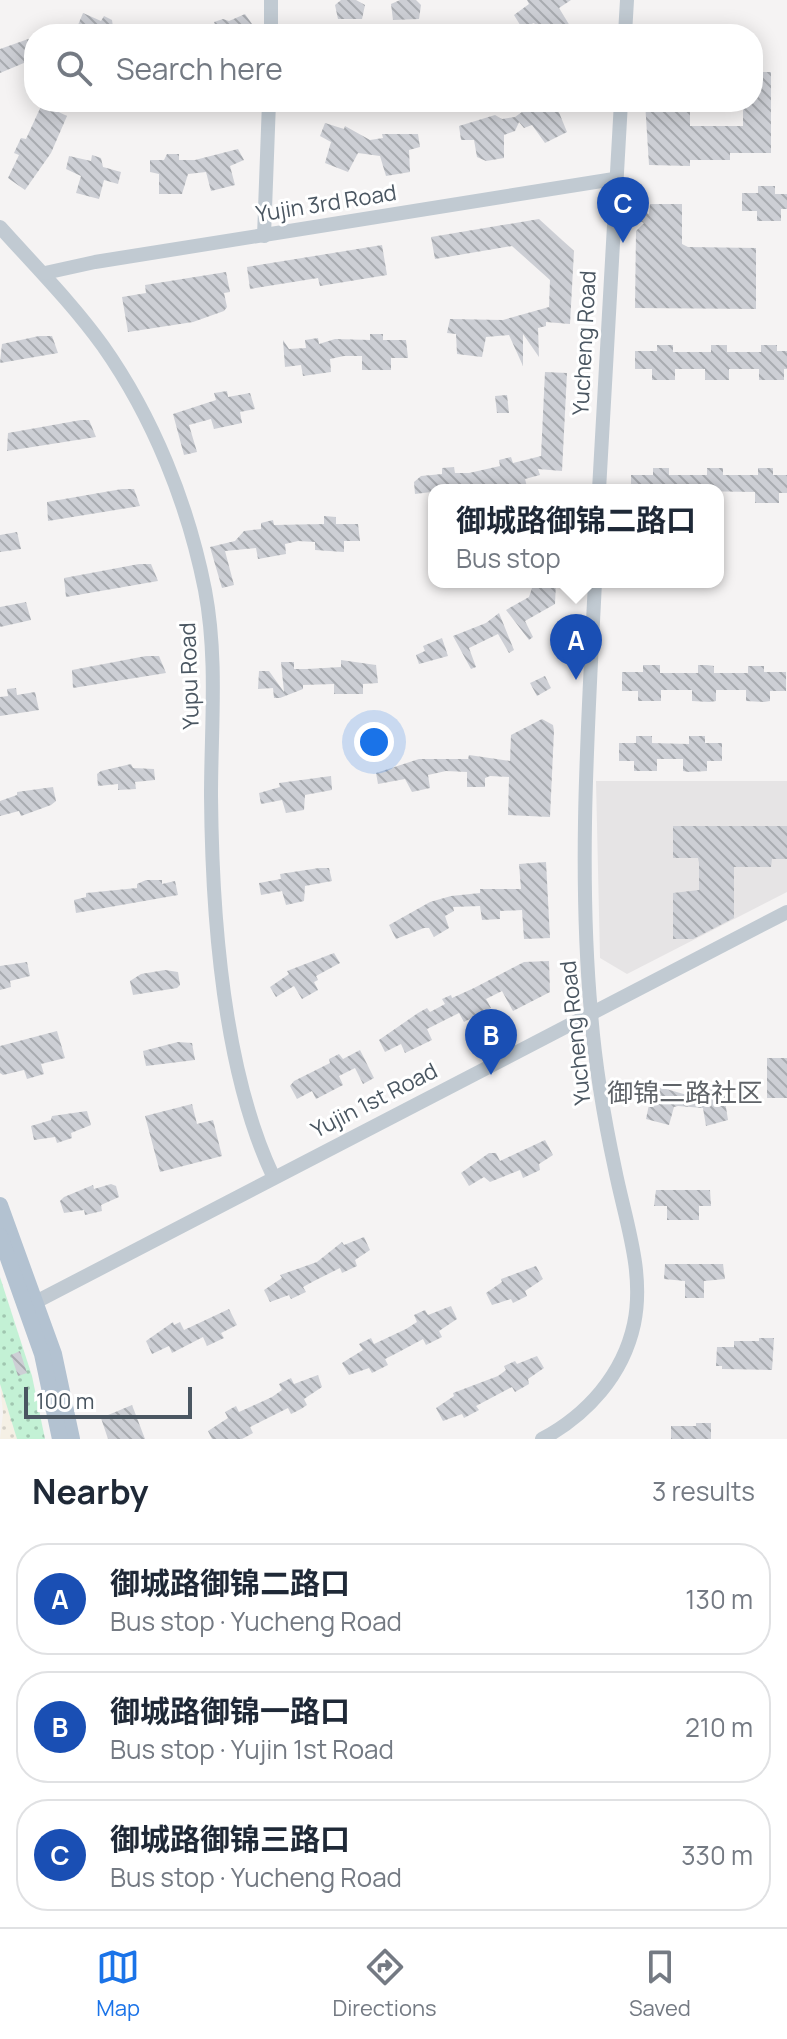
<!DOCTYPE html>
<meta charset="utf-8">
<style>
:root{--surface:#fff;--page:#f6f6f7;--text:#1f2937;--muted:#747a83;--line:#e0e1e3;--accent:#1a73e8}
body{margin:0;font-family:Manrope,"Noto Sans SC",sans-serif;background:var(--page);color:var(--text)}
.scale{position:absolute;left:24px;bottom:20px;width:168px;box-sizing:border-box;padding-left:8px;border:4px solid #4a5661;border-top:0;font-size:22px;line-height:28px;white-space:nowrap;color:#4a5661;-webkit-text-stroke:6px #fff;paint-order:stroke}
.you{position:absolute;left:374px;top:742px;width:28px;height:28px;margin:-20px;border:6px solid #fff;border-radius:50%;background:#1a73e8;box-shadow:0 0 0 12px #1a73e833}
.badge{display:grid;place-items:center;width:52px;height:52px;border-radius:50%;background:var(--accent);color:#fff;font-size:26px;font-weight:700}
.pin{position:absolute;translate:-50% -66px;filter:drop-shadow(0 2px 4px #0008)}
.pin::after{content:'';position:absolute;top:42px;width:28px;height:24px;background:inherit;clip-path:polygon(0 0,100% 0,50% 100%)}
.popup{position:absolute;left:428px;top:484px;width:296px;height:104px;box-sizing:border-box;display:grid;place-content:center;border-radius:16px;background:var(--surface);filter:drop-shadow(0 2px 6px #0005);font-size:26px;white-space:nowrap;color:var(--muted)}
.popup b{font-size:30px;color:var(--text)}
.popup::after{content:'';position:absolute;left:50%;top:100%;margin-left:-16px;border:16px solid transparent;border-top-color:var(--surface)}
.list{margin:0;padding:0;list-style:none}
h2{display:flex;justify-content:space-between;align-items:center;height:104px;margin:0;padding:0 32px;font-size:34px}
h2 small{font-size:26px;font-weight:400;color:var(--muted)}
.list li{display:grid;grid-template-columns:52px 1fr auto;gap:24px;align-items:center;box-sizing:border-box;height:112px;margin:0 16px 16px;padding:0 16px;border:2px solid var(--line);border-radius:32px}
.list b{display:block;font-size:30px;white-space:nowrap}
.list p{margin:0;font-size:26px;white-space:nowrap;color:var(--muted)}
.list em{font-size:26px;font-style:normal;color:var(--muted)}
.icon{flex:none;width:44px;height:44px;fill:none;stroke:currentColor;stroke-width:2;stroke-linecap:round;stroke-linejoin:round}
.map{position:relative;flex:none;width:787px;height:1439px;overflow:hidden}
.search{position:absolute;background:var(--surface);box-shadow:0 4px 20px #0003;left:24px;right:24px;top:24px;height:88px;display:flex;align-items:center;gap:20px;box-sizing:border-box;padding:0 28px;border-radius:32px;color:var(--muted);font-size:30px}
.sheet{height:488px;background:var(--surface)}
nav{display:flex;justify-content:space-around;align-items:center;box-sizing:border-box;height:112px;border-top:2px solid var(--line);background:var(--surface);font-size:22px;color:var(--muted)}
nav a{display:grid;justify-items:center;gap:4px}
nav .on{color:var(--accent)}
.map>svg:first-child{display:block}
.education{fill:#e6e4e5}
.sand{fill:url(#sand-dots)}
.park{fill:url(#park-dots)}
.building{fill:url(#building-back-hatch)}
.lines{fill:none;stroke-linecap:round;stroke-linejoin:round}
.minor{stroke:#c1cad2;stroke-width:14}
.major{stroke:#b3c2d1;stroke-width:16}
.labels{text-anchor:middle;stroke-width:6;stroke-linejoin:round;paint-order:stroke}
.street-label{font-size:22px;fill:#4a5661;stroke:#fff}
.quarter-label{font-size:26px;fill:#5f6368;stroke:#fff}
</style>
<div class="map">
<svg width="787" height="1439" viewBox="0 0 787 1439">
<defs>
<pattern id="sand-dots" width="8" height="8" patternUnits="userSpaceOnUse" patternTransform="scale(2)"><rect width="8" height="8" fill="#f5f0e5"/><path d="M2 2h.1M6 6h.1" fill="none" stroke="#d4d0c7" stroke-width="1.8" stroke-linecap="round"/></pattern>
<pattern id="park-dots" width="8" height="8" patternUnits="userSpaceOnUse" patternTransform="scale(2)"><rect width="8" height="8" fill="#c3f1d5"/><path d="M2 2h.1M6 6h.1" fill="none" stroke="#a0c6b0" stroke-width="1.8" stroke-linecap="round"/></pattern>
<pattern id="building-back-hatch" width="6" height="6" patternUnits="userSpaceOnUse" patternTransform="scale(2)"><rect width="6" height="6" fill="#cdcfd5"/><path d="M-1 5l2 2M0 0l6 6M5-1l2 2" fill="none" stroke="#a8abb0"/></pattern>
</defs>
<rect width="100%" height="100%" fill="#f5f3f3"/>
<polygon class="education" points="596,781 787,781 787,892 627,974 600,958"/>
<polygon class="sand" points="0,1384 17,1439 0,1439 3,1413"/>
<polygon class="park" points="0,1277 32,1376 45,1439 17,1439 0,1384"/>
<g class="building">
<polygon points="341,0 356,0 365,5 362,19 338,19 335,5"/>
<polygon points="400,0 416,0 421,5 419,19 393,20 391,4"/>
<polygon points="527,0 571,0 559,8 570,26 559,34 542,34 534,23 522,28 514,15 529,4"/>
<polygon points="83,13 101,21 104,16 112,20 113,27 129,34 99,34 78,25"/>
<polygon points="245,14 252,24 243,31 200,34 216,27 214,22 223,19 229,21"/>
<polygon points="34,37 31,60 0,73 0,49"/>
<polygon points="753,72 771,72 771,153 730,153 730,160 690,160 690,166 649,165 645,102 690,102 690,126 743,126 743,102 753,102"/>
<polygon points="527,102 573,102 558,110 567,132 545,143 532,125 524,128 519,122 515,131 504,135 504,158 486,161 477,157 474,140 461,140 459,126 495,115 502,119 515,117 529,107"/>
<polygon points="42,104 67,116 51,153 25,190 8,178 19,155 14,153 21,138 26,139"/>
<polygon points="325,123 344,129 345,126 370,140 383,138 382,134 418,134 420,147 409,150 410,172 386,176 380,156 358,153 348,172 325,163 331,142 320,136"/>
<polygon points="238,149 244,160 230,166 235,185 211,191 206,172 188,174 182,194 159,194 159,174 150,172 150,160 164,160 167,154 179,154 179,160 195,160"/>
<polygon points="92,155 101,158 103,167 121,172 118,184 104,180 99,199 76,193 81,176 66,169 69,156 91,161"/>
<polygon points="758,186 775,186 775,194 787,194 787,209 781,209 781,221 757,221 757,211 742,211 742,193 758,193"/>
<polygon points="650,204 682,204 682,244 688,247 756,248 756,309 635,308 636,231 644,223 638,220 642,211 649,214"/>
<polygon points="539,219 574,251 570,324 546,322 546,326 538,328 539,357 523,334 523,366 509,335 486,337 482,357 457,354 456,334 447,333 450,319 503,320 549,307 550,280 512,246 435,259 431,237"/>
<polygon points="382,245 387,275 320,286 318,278 250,289 247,267"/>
<polygon points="226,272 230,292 224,293 227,307 224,311 193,322 128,332 122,297 146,293 145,285"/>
<polygon points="370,334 383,334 383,340 406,340 408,358 391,358 391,370 362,370 362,356 344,356 330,359 331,372 303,376 301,365 285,367 283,340 289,349 306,348 305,340 318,338 319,344 335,339 370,340"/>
<polygon points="39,336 52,336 58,353 0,363 2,344"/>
<polygon points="657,345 673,345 673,352 711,352 711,345 727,345 727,352 761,352 761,345 777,345 777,351 787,351 787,369 784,369 784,380 759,380 759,369 729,369 729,380 705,380 705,369 675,369 675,380 652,380 652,369 635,369 635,351 657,351"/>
<polygon points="545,372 567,373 562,471 538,469 540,475 525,479 527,487 521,489 498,490 496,484 415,494 414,482 421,476 442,474 442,468 454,467 455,473 469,473 500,466 499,460 511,457 513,463 541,456"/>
<polygon points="227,391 228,397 250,393 255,409 240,412 242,423 214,429 211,419 189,425 197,452 184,455 173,414 216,400 214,393"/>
<polygon points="507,395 509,413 497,413 495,396"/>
<polygon points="81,420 89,420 96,437 7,451 8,433"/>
<polygon points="653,468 669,468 669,475 707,475 707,468 723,468 723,475 758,475 758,468 773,468 773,475 787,475 787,493 779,493 779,503 755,503 755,492 631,490 631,475 653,475"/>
<polygon points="122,489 134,489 140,506 48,521 47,502"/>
<polygon points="324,516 336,517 336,524 358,524 360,541 344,541 344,552 315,550 315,542 298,541 285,544 286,554 258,559 256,548 225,551 234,585 222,588 210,547 235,541 244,531 261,529 261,523 273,520 274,525 324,524"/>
<polygon points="17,532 21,549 0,552 0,535"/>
<polygon points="139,564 151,564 158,581 66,597 64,578"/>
<polygon points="534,582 556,582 555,604 525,621 533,637 529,640 506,610 529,597"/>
<polygon points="26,602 31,620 0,627 0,607"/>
<polygon points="499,613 514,650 509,653 498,634 469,648 476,667 471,669 453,636 486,623"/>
<polygon points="442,638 448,656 419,664 416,655 425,651 423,646"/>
<polygon points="146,656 159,656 166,673 73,688 72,670"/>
<polygon points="341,660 376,665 378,683 363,684 363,694 334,694 334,684 303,685 303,689 280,698 274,698 273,688 258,689 259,671 269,671 284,692 281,662 294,662 294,669 307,669 341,667"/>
<polygon points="643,665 660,665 660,673 698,673 698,665 707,665 714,666 714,673 748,673 748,666 764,666 764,672 786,672 786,691 770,691 770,701 764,702 746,701 746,690 716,690 716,701 710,702 692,701 692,690 661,690 661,701 638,701 638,691 622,691 622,672 643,672"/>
<polygon points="545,676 551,688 537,696 530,683"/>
<polygon points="16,688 17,695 35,692 39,710 0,716 0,697 8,696 7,689"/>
<polygon points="542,719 553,725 554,731 550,817 508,815 509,777 490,776 485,778 485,787 467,787 467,772 446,771 428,775 430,788 412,792 405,779 378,784 376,773 419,759 468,759 469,755 510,761 511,735"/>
<polygon points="636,736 652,736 652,743 689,744 689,736 705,736 705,743 722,743 722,761 707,761 707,771 689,772 683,771 683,759 657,759 657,771 634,771 634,761 619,761 619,743 636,743"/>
<polygon points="131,764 133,768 154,769 155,780 135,782 136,789 118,790 118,784 98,786 97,774 101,771"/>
<polygon points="331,776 332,790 305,795 304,810 286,813 282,800 261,804 259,793 280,787 279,783"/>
<polygon points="53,787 56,801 51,805 21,816 19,811 0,816 0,801 17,795 17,792"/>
<polygon points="673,826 787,826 787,859 772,859 771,867 734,867 734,918 693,939 673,939 673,893 699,890 699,863 698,858 673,858"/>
<polygon points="546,862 550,938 524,939 522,910 500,911 500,919 482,920 480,906 453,907 454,911 445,916 449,928 434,937 429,928 424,928 396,939 389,925 430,902 451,896 480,893 480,889 521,889 519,864"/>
<polygon points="319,868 329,868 332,881 305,886 304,901 286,905 282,891 261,895 259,883 281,879 280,874"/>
<polygon points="146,880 162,880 162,884 175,881 178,895 76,913 74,900 86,897 86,893 137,888 137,884"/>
<polygon points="334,953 340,963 316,976 318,980 314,982 318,990 302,999 294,986 276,997 270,987 289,974 287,971"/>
<polygon points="549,961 550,992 513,1011 502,991 486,999 491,1008 464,1022 459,1013 427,1029 432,1040 405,1053 401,1044 385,1052 379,1040 418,1013 427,1008 430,1012 445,1004 442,999 451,995 452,998 474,988 524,962"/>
<polygon points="27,962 30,976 10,981 11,987 0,990 0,966"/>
<polygon points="165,970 178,972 180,985 177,988 133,995 130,981 141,974"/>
<polygon points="57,1031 65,1058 41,1064 44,1074 27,1079 24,1070 3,1075 0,1073 0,1046"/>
<polygon points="178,1042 192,1043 195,1060 146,1066 143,1051"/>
<polygon points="360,1050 374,1078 363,1084 355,1068 339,1076 343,1085 316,1099 312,1091 297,1099 290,1086 294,1081 330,1063 329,1059 339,1054 343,1059"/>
<rect x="767" y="1058" width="20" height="40"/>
<polygon points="642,1082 687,1095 729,1085 732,1096 725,1101 728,1120 706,1126 703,1108 678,1106 674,1107 669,1125 646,1119 650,1100 638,1097"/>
<polygon points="192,1104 197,1124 213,1120 222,1156 160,1172 145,1116"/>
<polygon points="87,1111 91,1125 71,1133 72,1138 57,1143 55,1137 34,1140 31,1126 51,1120 52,1116"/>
<polygon points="545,1140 553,1155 539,1164 540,1170 523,1178 520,1170 490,1182 484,1177 469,1186 461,1173 489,1153 496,1153 500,1161"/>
<polygon points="111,1184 116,1186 119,1197 101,1205 102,1211 85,1215 84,1210 64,1213 60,1201 64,1197 93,1185 94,1189"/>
<polygon points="656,1190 710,1190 711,1206 699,1206 699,1220 667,1220 667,1206 654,1206"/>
<polygon points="364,1237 370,1250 355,1260 357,1266 342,1273 340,1268 314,1281 303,1287 306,1292 291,1299 289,1295 270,1302 264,1290 282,1278 280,1275 317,1262 342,1242 344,1245"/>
<polygon points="665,1264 723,1264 725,1279 704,1281 704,1298 685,1298 685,1281 664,1279"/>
<polygon points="536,1266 543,1279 525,1291 527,1296 513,1303 511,1299 492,1305 486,1293 502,1282 501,1279"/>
<polygon points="451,1306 457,1319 439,1331 442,1337 426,1345 423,1339 397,1353 385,1359 388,1365 372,1373 369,1368 349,1375 342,1363 363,1350 359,1344 371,1338 374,1344 406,1329 417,1322 414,1315 425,1310 428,1315"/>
<polygon points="229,1309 237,1325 221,1333 224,1338 207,1346 203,1337 172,1353 169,1346 152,1354 146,1341 173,1322 174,1325 180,1322 184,1330"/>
<polygon points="759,1338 774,1338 772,1370 722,1369 722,1366 716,1366 717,1347 734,1347 734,1341 759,1341"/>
<polygon points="20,1351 27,1373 18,1376 11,1355"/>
<polygon points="537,1356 544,1368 528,1379 529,1384 515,1392 512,1387 476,1406 479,1410 464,1418 462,1414 443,1421 436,1408 454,1396 453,1393 498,1376 506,1370 504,1366 515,1361 517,1364"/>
<polygon points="318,1375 322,1387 304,1399 307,1405 301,1409 291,1414 288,1408 250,1427 253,1433 242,1439 212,1439 208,1431 228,1418 225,1412 236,1406 239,1412 272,1397 282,1390 279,1384 291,1378 294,1384"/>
<polygon points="132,1405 145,1439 108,1439 101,1418"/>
<polygon points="696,1423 711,1423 711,1439 671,1439 671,1426 696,1426"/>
</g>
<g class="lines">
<g class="minor">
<polyline points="271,0 271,34"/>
<polyline points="625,34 627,0"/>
<path d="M0,227C35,266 72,303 103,346C153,417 188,504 205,590C218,659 211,727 211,796C212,912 223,1070 273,1176"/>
<polyline points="264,236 269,102"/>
<polyline points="45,273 95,262 614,179"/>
<polyline points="599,490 621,102"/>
<polyline points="26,1307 787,912"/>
<path d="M542,1439C587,1415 623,1375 634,1324C645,1272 625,1220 615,1169C604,1118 595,1064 591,1013C578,869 588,725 595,582"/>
</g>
<g class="major">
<polyline points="0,1205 54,1354 72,1439"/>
<polyline points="0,1236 42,1354 60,1439"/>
</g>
</g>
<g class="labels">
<g class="street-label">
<text transform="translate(326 203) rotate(-9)" y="8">Yujin 3rd Road</text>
<text transform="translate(584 343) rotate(-87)" y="8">Yucheng Road</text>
<text transform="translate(189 676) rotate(-92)" y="8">Yupu Road</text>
<text transform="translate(575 1033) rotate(-96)" y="8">Yucheng Road</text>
<text transform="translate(374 1100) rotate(-27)" y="8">Yujin 1st Road</text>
</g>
<g class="quarter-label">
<text x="685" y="1102">御锦二路社区</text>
</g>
</g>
</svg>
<div class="scale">100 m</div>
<div class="you"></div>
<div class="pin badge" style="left:576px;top:680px;background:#1a4fb4">A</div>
<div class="popup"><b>御城路御锦二路口</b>Bus stop</div>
<div class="pin badge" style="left:491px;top:1075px;background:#1a4fb4">B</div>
<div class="pin badge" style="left:623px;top:243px;background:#1a4fb4">C</div>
<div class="search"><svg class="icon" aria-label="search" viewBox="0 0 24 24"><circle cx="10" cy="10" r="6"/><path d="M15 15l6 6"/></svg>Search here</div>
</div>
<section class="sheet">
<h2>Nearby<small>3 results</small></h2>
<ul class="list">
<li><span class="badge" style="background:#1a4fb4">A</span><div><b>御城路御锦二路口</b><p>Bus stop · Yucheng Road</p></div><em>130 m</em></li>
<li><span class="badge" style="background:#1a4fb4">B</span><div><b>御城路御锦一路口</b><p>Bus stop · Yujin 1st Road</p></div><em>210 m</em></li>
<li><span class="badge" style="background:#1a4fb4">C</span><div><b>御城路御锦三路口</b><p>Bus stop · Yucheng Road</p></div><em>330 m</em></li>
</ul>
</section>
<nav>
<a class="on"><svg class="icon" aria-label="map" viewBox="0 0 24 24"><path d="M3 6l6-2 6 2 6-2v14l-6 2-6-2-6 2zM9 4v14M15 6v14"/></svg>Map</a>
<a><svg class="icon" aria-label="directions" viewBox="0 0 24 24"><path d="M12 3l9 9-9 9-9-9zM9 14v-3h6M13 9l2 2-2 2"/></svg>Directions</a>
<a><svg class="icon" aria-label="saved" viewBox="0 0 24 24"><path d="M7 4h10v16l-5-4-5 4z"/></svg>Saved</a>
</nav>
